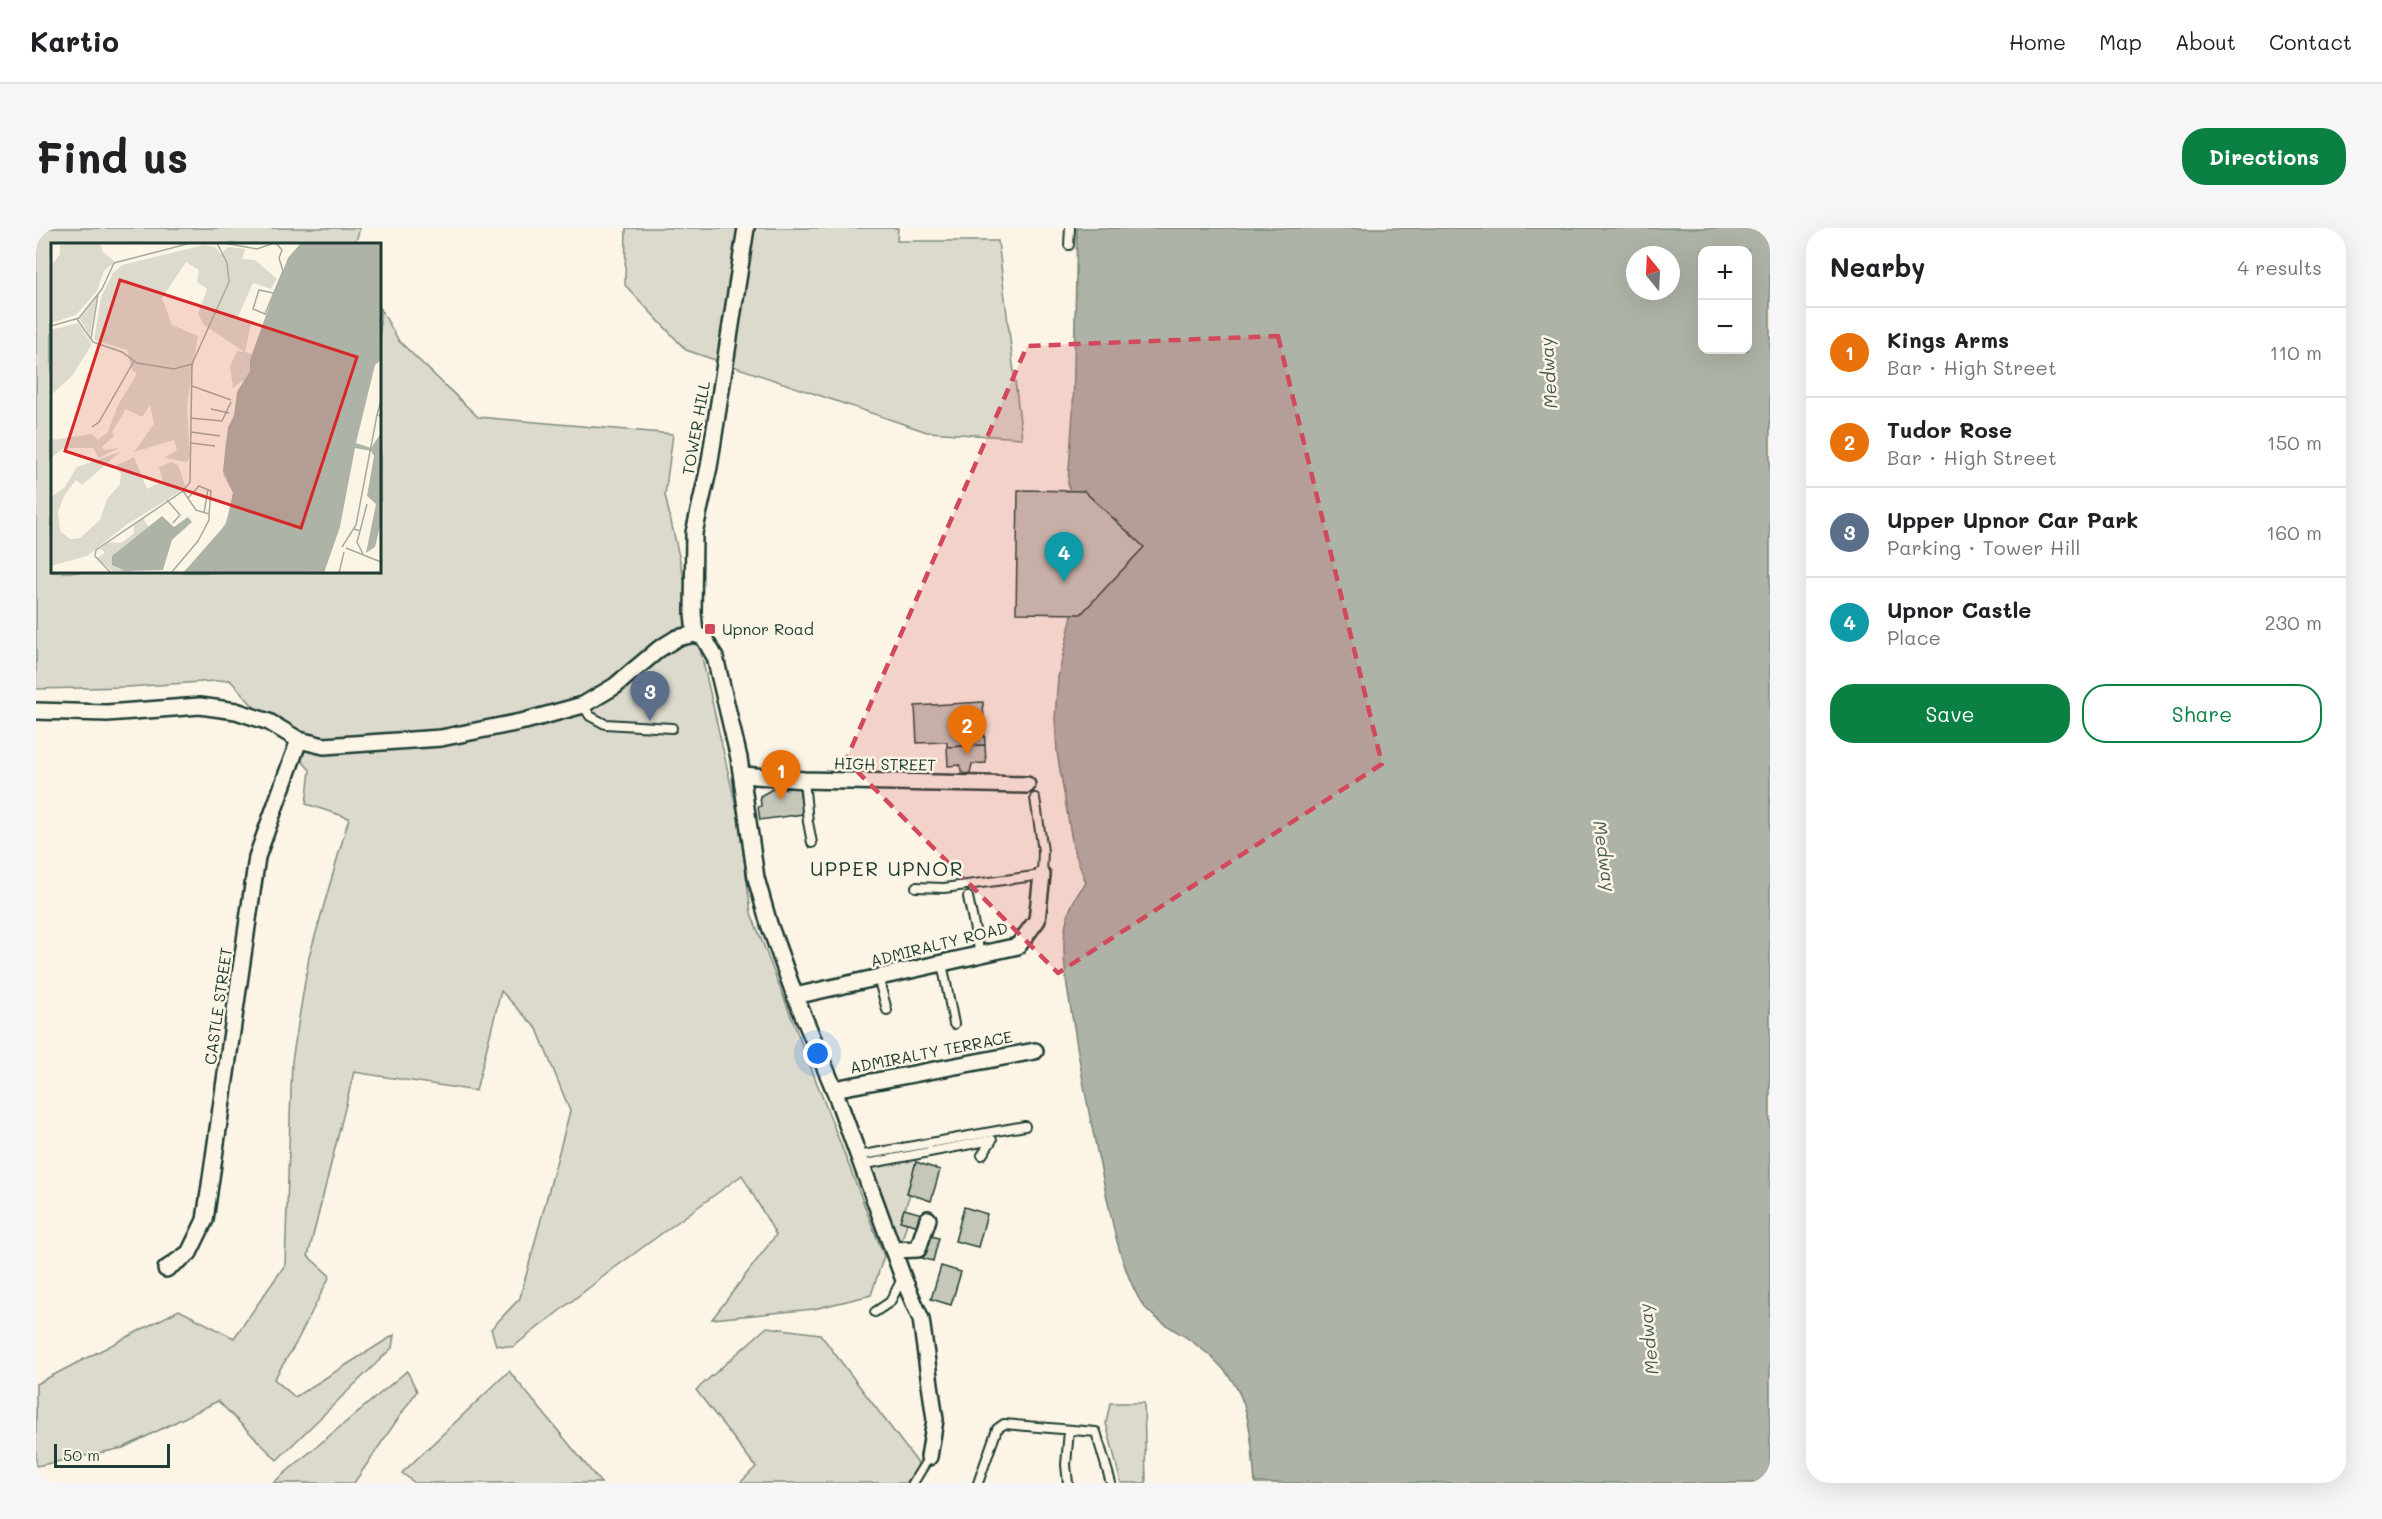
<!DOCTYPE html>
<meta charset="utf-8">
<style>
:root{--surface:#fff;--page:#f6f6f6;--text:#202124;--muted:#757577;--line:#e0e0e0;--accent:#0b8043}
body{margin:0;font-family:Mali,sans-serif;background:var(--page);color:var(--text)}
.controls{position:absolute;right:18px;top:18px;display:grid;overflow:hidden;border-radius:12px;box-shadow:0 6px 24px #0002}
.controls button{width:54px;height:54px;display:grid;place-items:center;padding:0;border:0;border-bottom:2px solid var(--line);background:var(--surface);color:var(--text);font:30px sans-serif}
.compass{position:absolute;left:1590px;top:18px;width:54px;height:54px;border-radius:50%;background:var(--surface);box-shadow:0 6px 24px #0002;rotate:342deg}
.scale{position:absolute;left:18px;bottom:15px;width:116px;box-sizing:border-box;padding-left:6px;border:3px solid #1f3d34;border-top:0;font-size:16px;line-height:21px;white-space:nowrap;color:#1f3d34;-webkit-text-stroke:4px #fcf5e5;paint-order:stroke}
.you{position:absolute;left:782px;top:826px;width:21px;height:21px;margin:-15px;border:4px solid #fff;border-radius:50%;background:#1a73e8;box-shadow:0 0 0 9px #1a73e833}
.badge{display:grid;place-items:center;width:39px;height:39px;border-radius:50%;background:var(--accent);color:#fff;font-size:20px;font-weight:700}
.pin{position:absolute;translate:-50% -50px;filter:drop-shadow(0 2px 3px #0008)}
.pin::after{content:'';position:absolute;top:32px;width:21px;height:18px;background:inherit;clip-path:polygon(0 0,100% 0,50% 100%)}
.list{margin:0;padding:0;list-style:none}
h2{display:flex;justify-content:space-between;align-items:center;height:78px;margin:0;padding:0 24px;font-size:26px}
h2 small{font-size:20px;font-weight:400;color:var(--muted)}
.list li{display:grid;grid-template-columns:39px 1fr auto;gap:18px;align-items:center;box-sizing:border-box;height:90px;padding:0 24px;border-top:2px solid var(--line)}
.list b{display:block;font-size:22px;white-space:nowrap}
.list p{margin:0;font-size:20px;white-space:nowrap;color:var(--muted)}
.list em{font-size:20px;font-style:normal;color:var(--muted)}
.actions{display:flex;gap:12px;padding:18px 24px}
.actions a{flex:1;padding:14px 0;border:2px solid var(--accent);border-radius:24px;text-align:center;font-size:21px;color:var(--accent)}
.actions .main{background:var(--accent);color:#fff}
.map{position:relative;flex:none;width:1734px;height:1255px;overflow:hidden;border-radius:24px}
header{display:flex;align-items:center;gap:36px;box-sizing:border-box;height:84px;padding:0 30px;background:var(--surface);border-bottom:2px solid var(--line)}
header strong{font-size:28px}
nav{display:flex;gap:33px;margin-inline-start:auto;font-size:21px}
.intro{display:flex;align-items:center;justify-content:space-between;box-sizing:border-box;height:144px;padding:0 36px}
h1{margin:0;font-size:42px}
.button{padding:15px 27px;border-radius:24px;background:var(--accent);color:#fff;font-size:21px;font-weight:700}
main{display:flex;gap:36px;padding:0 36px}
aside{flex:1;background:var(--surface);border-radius:24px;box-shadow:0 6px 24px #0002}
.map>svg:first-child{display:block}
.green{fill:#dcdacc;stroke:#7e8c80;stroke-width:1.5}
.water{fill:#aeb3a7;stroke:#758479;stroke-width:1.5;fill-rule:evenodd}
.building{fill:#c5c7b9;stroke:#1f3d34;stroke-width:1.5}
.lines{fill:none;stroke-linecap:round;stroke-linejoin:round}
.service-casing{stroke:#1f3d34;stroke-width:12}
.minor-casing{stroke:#1f3d34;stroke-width:20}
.service{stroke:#fcf5e5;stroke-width:8}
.minor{stroke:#fcf5e5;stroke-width:15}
.marked{fill:#d1495b;fill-opacity:0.2;stroke:#d1495b;stroke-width:4.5;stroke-dasharray:12 8;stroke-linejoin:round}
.poi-dot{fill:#d1495b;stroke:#fcf5e5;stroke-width:2}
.labels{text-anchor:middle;stroke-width:5;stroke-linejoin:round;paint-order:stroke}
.street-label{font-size:16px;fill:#1f3d34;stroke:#fcf5e5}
.poi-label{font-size:16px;fill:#1f3d34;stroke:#fcf5e5;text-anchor:start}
.water-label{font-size:18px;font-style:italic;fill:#435a51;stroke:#fcf5e5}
.quarter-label{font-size:20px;letter-spacing:1.5px;fill:#1f3d34;stroke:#fcf5e5}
.inset-road{fill:none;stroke:#a4ab9e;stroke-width:1.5}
.view{fill:#d62828;fill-opacity:0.15;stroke:#d62828;stroke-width:3}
.inset-edge{fill:none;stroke:#1f3d34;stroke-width:3}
</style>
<header>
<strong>Kartio</strong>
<nav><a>Home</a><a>Map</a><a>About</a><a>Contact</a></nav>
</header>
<div class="intro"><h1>Find us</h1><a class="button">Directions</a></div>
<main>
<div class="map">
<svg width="1734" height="1255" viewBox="0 0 1734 1255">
<rect width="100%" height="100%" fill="#fcf5e5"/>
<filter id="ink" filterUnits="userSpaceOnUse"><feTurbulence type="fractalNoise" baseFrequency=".0167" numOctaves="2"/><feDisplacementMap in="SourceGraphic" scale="12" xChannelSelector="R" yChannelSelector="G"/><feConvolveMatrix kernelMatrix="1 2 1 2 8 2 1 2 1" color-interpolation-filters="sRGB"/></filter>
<g filter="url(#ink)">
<g class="green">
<polygon points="0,0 324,0 319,16 16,16 16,344 344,344 344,80 363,113 442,189 637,206 629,267 703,592 715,685 848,1028 835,1067 778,1081 676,1091 740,1007 706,947 577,1041 477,1119 460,1117 455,1101 484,1070 534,883 501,801 465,763 440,863 318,844 272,1028 294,1048 259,1117 238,1151 259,1169 358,1107 356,1120 241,1232 182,1173 87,1220 0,1238 0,1156 143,1082 198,1110 249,1037 256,833 273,729 313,590 270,576 274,542 194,452 91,459 0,461"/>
<polygon points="590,0 862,0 861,13 962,13 986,210 891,204 650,122 589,57"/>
<polygon points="878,931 880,934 871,965 874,966 865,993 871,995 866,1012 854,1013 833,947 837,937"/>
<polygon points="731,1099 784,1106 884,1238 870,1255 704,1255 720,1239 660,1162"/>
<polygon points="371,1143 381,1163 318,1255 237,1255"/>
<polygon points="473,1143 565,1255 379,1255 366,1245"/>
<polygon points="1074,1175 1108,1175 1110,1255 1085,1255 1070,1195"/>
</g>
<path class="water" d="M1041,0H1734V1255H1219C1213,1182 1213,1152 1148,1108C1133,1098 1112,1088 1103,1071C1081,1030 1074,982 1064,937C1054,891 1045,845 1038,799C1033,770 1027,742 1028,713C1029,690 1035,673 1050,655L1037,619L1021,524L1019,490L1022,449L1040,370L1036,278L1032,255L1037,185ZM1666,22H1712V122H1666ZM1599,27H1635V63H1599Z"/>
<g class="building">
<polygon points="982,262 1048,263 1108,319 1045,386 980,385"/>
<polygon points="947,474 949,517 911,519 911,514 881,515 879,478"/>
<polygon points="949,517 950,535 936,536 934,545 928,546 925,543 924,537 912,538 911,519"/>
<polygon points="742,558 747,561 763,559 767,586 724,592 722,579 725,578 724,568"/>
<polygon points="880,934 904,942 895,973 871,965"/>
<polygon points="928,979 951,986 942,1019 919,1013"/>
<polygon points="868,981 886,986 883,998 864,993"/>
<polygon points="892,1007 903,1010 897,1033 886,1030"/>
<polygon points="905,1038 925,1044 915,1077 895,1071"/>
</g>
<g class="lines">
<g class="service-casing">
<g id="service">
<polyline points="1033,17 1034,0"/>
<polyline points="547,477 554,488 569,496 636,500"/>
<polyline points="768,552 772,594 776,615"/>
<polyline points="880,659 908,660 1006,647 1007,623 999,570"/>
<polyline points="932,669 944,726"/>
<polyline points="906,735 918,796"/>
<polyline points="842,749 851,782"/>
<polyline points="822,928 989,898"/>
<polyline points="825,937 956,912 946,927"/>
<polyline points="839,1084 854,1074 866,1051"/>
<polyline points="877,1255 893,1229"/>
<polyline points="942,1255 961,1201 968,1196 1060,1204 1075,1255"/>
<polyline points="1032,1255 1030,1237 1033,1202"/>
</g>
</g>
<g class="minor-casing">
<g id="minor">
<polyline points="659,406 657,385 658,305 673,239 710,0"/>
<polyline points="0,483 71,485 164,478 200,483 233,494 263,512 288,518 405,510 489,493 547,477 579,458 623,421 641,410 659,406 668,410 679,429 703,530 720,650 733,696 759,768 798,861 868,1052 885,1091 899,1192 893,1229"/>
<polyline points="707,547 768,552 991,557"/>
<polyline points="759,768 982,718 1001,692 1006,647"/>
<polyline points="798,861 999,823"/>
<polyline points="857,1022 882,1021 892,991"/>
<polyline points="130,1041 153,1025 169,992 221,629 263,512"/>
</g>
</g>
<use href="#service" class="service"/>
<use href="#minor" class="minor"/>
</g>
</g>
<path class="marked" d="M1242,108L1346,536L1022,745L810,532L991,118Z"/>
<rect class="poi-dot" x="668" y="395" width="12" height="12" rx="3"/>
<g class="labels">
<g class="street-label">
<text transform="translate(660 200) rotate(-80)" y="6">TOWER HILL</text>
<text transform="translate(849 536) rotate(1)" y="6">HIGH STREET</text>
<text transform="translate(903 716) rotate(-14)" y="6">ADMIRALTY ROAD</text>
<text transform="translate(182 778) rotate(-82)" y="6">CASTLE STREET</text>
<text transform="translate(895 824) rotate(-11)" y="6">ADMIRALTY TERRACE</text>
</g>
<g class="poi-label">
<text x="686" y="407">Upnor Road</text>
</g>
<g class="water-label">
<text transform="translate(1513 145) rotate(-94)" y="6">Medway</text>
<text transform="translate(1568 628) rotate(82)" y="6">Medway</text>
<text transform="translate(1613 1111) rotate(-96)" y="6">Medway</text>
</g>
<g class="quarter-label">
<text x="851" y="648">UPPER UPNOR</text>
</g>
</g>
<g transform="translate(15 15)">
<rect width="330" height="330" fill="#fcf5e5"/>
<path d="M49,0L52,9L64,19L53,28L46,48L25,72L0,80V23L9,11V2ZM250,0L185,288L132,330L170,289L177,273L182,250L172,232L174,202L192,137L182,145L179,123L186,108L193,109L153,82L147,71L156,46L146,39L148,27L135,19L111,55L121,82L147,93L136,162L139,214L136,219L113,215L126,207L123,197L83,209L103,181L99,162L91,174L75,166L61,189L63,193L51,204L53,207L68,205L48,215L42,205H13L0,215V197L41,191L47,197L57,189L67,162L86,131L81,127L76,107L43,97L50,54L62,30L71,22L153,2L164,4L170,11L177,4L194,6L191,16L204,17L226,36L220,46L202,40L186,76L200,81L194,109L201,111L237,15ZM46,54L39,93L29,76ZM27,80L41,101L21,133L0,152V87ZM69,209L31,242L25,237L13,253L7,269L9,288L19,296L29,295L49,277L56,256L69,241L70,231L64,223L83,214L96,246L112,238L108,224L120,219L127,222L135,245L75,282L36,313L0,323V254L13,245L26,224ZM91,275L98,284L61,314L66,325L91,330L62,329L46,315L54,310L50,306L44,310L58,299L70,300L83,290V283Z" fill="#dcdacc"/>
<path d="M250,0H330V117L324,122L305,200L320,205L330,190V280L324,304L315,310L325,261L316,253L323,213L320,208L304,205L289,284L273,330H132L175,281L182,250L172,228L177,184L183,173L186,149L199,128V117L223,50L237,15ZM111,273L123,284L137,274L141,279L121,297L112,327L74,328L61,322V313Z" fill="#aeb3a7"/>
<path class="inset-road" d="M172,0L206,6L223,0M222,50L208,47L202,66L214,71L232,28L228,15L231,7L225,0M26,76L42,99L71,109L86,120L123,126L141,121M0,83L28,75L51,46L63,20L140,0M40,96L47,51M141,121L178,39L176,20L166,0M141,143L180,157M330,157L326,172L330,173M160,166L178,170M139,175L171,178L180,159M41,184L48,179L83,118M140,189L169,193M140,200L164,203M137,255L148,243L160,248L158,271M116,257L129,272L122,280M153,270L157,246M303,286L309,288L316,261M309,288L306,299L312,311M291,304L305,282L326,172M295,305L330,319M60,330L44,313L45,307L132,248L139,239L141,121M120,330L147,298L158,277V271L145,267L132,248M288,330L293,309"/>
<path class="view" d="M69,37L306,114L250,285L14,208Z"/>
<rect width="330" height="330" class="inset-edge"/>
</g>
</svg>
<div class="controls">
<button>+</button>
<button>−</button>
</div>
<svg class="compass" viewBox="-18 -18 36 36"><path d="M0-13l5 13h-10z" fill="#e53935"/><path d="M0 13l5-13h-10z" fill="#757577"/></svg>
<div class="scale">50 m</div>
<div class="you"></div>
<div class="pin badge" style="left:745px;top:572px;background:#e8710a">1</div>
<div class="pin badge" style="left:931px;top:527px;background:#e8710a">2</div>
<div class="pin badge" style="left:614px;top:493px;background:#5c6f8a">3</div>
<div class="pin badge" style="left:1028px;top:354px;background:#0f9aa8">4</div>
</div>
<aside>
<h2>Nearby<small>4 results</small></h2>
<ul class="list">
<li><span class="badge" style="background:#e8710a">1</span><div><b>Kings Arms</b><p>Bar · High Street</p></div><em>110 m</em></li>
<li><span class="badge" style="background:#e8710a">2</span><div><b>Tudor Rose</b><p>Bar · High Street</p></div><em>150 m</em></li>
<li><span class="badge" style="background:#5c6f8a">3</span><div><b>Upper Upnor Car Park</b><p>Parking · Tower Hill</p></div><em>160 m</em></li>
<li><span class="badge" style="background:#0f9aa8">4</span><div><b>Upnor Castle</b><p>Place</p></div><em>230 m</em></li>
</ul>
<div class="actions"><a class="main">Save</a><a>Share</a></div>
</aside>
</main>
